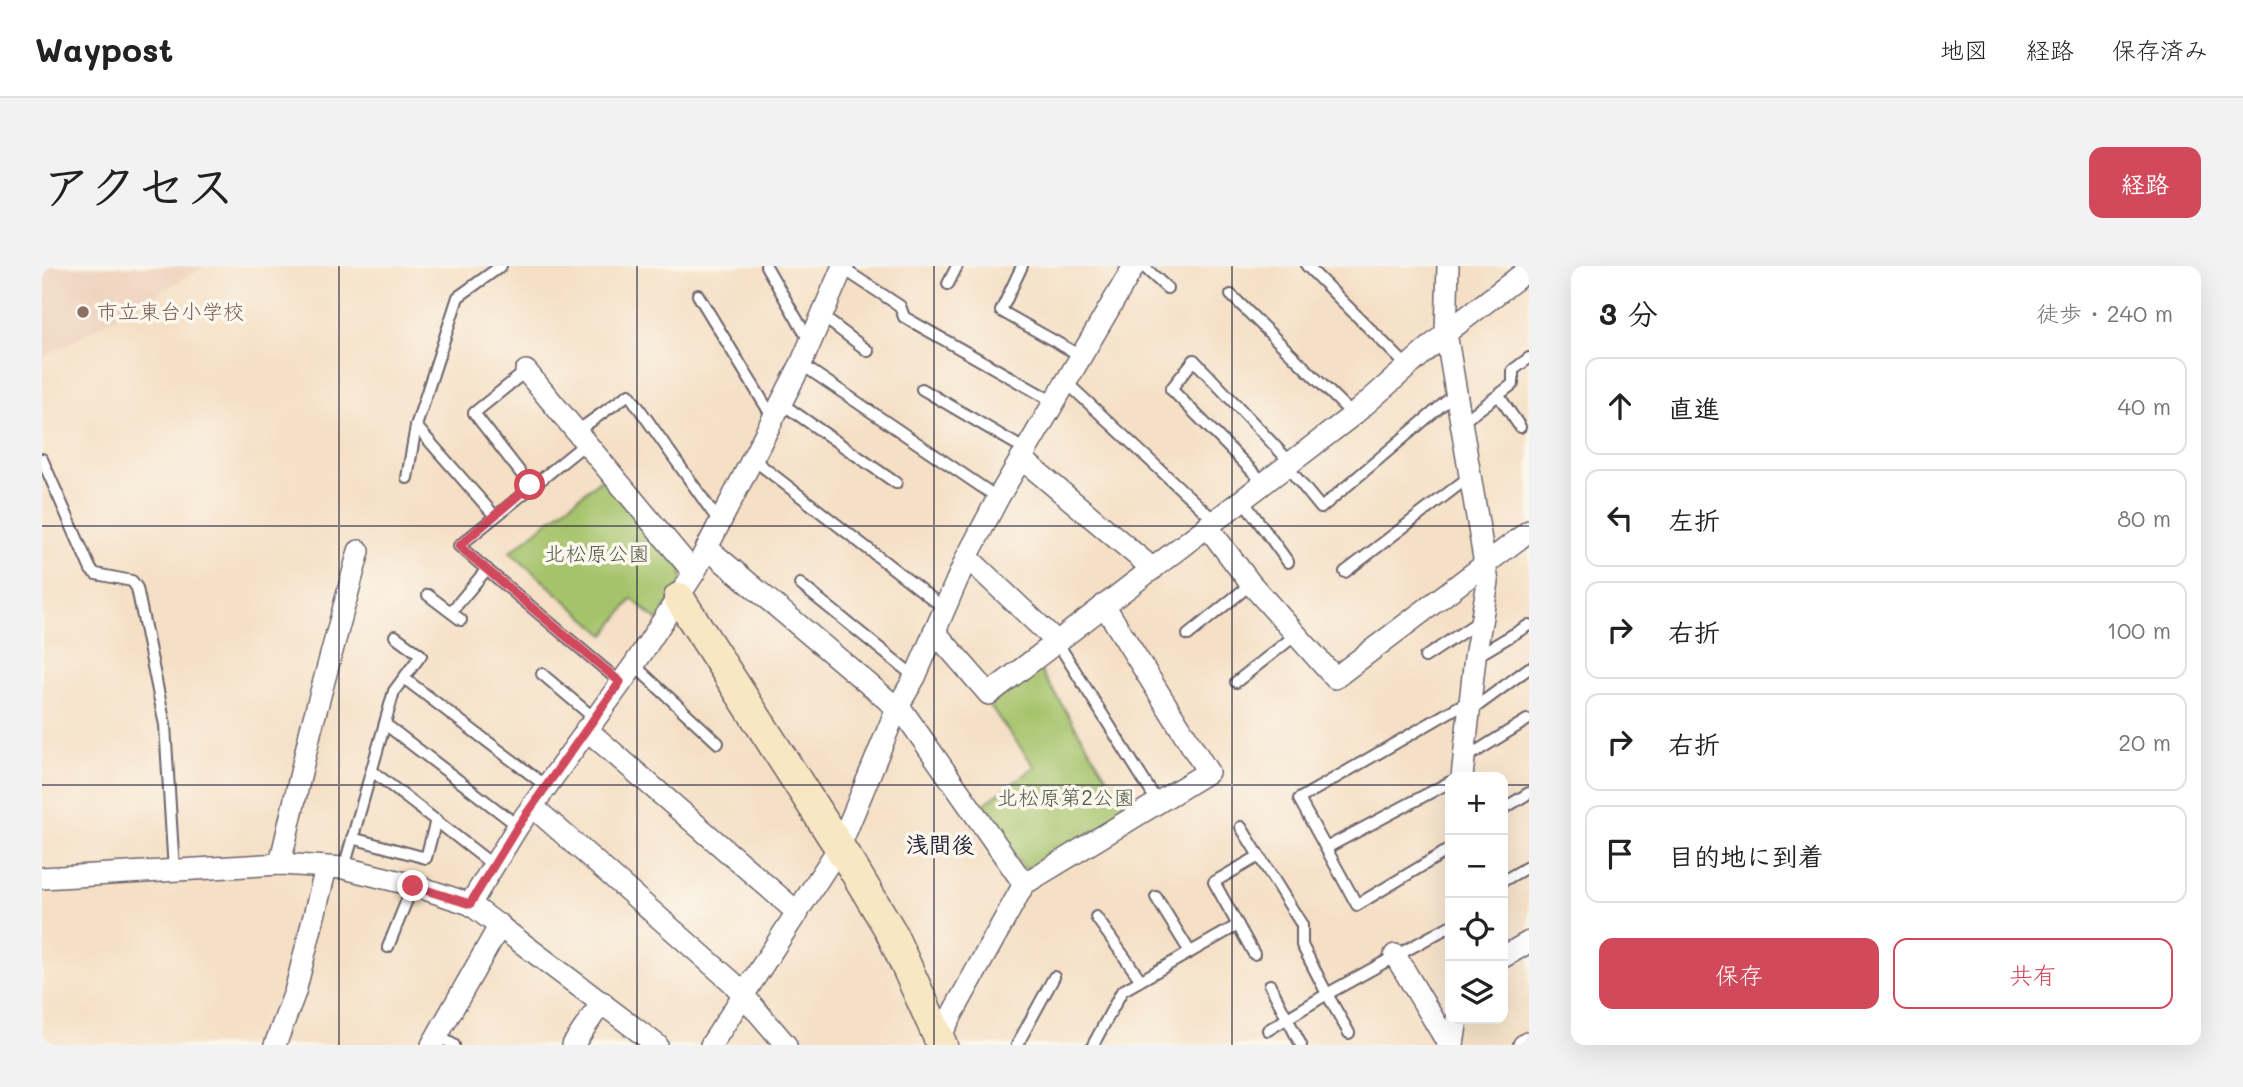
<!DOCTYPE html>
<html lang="ja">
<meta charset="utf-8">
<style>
:root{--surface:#fff;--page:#f2f2f2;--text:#222;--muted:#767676;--line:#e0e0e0;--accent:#d1495b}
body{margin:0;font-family:Mali,"Klee One",sans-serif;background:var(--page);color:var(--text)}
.controls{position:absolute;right:21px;bottom:21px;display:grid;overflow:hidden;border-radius:14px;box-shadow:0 7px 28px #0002}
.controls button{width:63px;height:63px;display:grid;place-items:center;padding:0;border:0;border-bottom:2px solid var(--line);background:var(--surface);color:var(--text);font:35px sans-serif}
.stop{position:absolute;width:21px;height:21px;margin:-16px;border:5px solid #d1495b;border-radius:50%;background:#fff}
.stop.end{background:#d1495b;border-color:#fff;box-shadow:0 2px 7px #0008}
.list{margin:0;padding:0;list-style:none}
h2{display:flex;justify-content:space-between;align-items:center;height:91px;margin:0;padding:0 28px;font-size:30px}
h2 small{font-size:23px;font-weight:400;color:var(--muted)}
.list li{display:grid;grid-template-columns:46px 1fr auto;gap:21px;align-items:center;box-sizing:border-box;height:98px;margin:0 14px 14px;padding:0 14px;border:2px solid var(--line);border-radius:14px}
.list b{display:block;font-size:26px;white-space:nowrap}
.list em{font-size:23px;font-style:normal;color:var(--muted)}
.actions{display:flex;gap:14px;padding:21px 28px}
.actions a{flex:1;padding:16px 0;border:2px solid var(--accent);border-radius:14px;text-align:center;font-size:24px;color:var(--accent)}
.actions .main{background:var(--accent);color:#fff}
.icon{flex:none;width:38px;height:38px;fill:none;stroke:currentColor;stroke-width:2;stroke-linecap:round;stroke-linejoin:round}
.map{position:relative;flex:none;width:1487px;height:779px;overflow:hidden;border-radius:14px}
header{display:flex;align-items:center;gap:42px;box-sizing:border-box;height:98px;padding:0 35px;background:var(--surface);border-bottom:2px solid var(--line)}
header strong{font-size:33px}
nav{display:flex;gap:38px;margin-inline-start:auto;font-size:24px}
.intro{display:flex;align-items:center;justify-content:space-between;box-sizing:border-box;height:168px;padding:0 42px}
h1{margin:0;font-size:49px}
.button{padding:18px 32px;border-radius:14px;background:var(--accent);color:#fff;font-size:24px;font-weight:700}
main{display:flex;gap:42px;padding:0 42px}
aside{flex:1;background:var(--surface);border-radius:14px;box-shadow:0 7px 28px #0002}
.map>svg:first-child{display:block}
.built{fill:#eed0bb}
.green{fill:#a5c36a;stroke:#647252;stroke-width:2}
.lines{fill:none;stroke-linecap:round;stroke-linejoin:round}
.lane-casing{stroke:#6c646b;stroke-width:14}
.street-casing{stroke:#6c646b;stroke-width:24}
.secondary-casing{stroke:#6c646b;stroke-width:33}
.lane{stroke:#fff;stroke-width:10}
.street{stroke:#fff;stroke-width:21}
.secondary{stroke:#f9e7c3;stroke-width:30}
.route{stroke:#d1495b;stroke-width:9}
.grid{fill:none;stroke:#22223b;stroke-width:2;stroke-opacity:0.55}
.education-dot{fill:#8d6e63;stroke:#fbf7ec;stroke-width:2.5}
.labels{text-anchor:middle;stroke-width:7;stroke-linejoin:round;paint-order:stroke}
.education-label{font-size:21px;fill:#785e54;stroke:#fbf7ec;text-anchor:start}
.park-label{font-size:21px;fill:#505a4b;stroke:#fbf7ec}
.neighbourhood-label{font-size:23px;font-weight:bold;fill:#22223b;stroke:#fbf7ec}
</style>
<header>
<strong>Waypost</strong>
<nav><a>地図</a><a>経路</a><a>保存済み</a></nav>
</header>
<div class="intro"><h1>アクセス</h1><a class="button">経路</a></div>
<main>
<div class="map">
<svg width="1487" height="779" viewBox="0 0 1487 779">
<rect width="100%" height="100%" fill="#fbf7ec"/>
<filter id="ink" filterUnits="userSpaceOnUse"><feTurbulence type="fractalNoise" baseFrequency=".0143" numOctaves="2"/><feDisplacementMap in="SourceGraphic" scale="14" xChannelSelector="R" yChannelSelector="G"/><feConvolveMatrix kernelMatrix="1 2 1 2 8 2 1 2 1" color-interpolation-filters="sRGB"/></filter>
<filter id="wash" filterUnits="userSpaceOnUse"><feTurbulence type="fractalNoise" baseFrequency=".00686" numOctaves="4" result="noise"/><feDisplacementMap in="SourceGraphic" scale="28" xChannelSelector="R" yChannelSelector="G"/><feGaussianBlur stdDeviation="1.57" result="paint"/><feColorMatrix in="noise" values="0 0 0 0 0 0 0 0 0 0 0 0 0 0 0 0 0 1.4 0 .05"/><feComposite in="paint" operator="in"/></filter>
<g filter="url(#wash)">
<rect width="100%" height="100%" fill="#f5dfc5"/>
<polygon class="built" points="0,0 164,0 0,92"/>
<g class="green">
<polygon points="562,211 640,303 640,315 616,355 590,333 563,369 468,286"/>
<polygon points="997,402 1086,545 989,603 982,602 938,541 993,501 947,439"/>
</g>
</g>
<g filter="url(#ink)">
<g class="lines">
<g class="lane-casing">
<g id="lane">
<polyline points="724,0 768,76"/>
<polyline points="980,0 959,45 1039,90"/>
<polyline points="1101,0 1125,22"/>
<polyline points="1265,0 1366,101"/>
<polyline points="800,2 858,40 862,51 1012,136"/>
<polyline points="906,18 915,0"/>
<polyline points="656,29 731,152"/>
<polyline points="1189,29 1311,149"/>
<polyline points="780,50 826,85"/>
<polyline points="759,98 956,232"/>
<polyline points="484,105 432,147 488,219"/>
<polyline points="1024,116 1172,254"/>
<polyline points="880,123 984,184"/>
<polyline points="1457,130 1478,161"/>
<polyline points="739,137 854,217"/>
<polyline points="1419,157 1471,118 1471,104 1487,92"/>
<polyline points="534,166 587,128 678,257"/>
<polyline points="543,178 417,280 578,416"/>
<polyline points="0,193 49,304 54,308 90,315 95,322 123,459 132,605"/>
<polyline points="712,194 902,342"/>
<polyline points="1244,199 1279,242 1413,128"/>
<polyline points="365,212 374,160"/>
<polyline points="1222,217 1129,123 1152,94 1248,196"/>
<polyline points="1200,233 1246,296"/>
<polyline points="452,249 374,160 416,31 459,0"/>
<polyline points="1303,306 1427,211"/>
<polyline points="758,318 873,411"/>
<polyline points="386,329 419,354"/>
<polyline points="409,346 445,303"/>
<polyline points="1146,369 1209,318"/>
<polyline points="1015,376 1116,537"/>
<polyline points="1435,390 1487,359"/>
<polyline points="1383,391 1439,354"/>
<polyline points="592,399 676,477"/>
<polyline points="500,408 552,452"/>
<polyline points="363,413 504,520"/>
<polyline points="1194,416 1255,368"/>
<polyline points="1427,446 1487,402"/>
<polyline points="343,458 476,560"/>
<polyline points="1422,493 1485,454"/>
<polyline points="330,505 451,599"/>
<polyline points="1461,543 1487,527"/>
<polyline points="1199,561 1217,590"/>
<polyline points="310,572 384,592 394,554"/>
<polyline points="1284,582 1408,516"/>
<polyline points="1408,583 1315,639 1257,533 1428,434"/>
<polyline points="302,602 352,425 379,389 353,370"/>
<polyline points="1461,615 1487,600"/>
<polyline points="1114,631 1148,686"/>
<polyline points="1054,651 1098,713"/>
<polyline points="346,681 371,619"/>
<polyline points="1212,688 1172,616 1217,590 1260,659 1260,679 1285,728 1408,660"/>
<polyline points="1228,719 1259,779"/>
<polyline points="1226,764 1285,728 1307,767"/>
<polyline points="396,770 412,779"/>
<polyline points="975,779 1012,711"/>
<polyline points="1051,779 1080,725 1196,659"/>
</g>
</g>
<g class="street-casing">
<g id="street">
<polyline points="1406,0 1404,67 1446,316 1433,391 1420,511"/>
<polyline points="484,105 652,307"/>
<polyline points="979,192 1111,303"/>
<polyline points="1165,260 1209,318 1293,412 1487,265"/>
<polyline points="665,282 855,442"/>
<polyline points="925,291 1015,376"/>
<polyline points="892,365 947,428 1311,149 1404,67 1487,3"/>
<polyline points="857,440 982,618"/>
<polyline points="544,463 756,647"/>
<polyline points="490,540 690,716 744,779"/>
<polyline points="238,598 269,463 317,285"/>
<polyline points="0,612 238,598 302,602 371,619 428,638 615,779"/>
<polyline points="428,638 476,560 592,399 652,307 759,98 801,0"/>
<polyline points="1353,689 1407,779"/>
<polyline points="1461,691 1487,676"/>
<polyline points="897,772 982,618 1166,506 1062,339"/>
<polyline points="233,779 253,726 284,602"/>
<polyline points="390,779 458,659"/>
<polyline points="531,779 560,736"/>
<polyline points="669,779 798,580 855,442 873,411 925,291 956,232 1092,0"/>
<polyline points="1411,779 1415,753"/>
<polyline points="1482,779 1487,776"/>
</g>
</g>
<g class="secondary-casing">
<polyline id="secondary" points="637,332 809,599 848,664 900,779"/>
</g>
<use href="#lane" class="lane"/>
<use href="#street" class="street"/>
<use href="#secondary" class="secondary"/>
</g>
</g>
<g class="lines" filter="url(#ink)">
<polyline class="route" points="371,620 428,638 476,560 578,416 417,280 488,219"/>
</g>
<path class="grid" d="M297,0V779M595,0V779M892,0V779M1190,0V779M0,260H1487M0,519H1408M1461,519H1487"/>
<circle class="education-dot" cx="41" cy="46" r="7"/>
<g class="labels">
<g class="education-label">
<text x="55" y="53">市立東台小学校</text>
</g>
<g class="park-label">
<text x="555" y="295">北松原公園</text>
<text x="1024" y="539">北松原第2公園</text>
</g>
<g class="neighbourhood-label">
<text x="898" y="587">浅間後</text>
</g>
</g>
</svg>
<div class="controls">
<button>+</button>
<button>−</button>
<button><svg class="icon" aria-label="locate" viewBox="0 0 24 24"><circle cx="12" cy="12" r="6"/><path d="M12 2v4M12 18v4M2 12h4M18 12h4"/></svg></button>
<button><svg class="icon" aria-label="layers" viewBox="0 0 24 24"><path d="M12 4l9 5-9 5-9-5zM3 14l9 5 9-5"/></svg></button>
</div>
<div class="stop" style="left:488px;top:219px"></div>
<div class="stop end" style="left:371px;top:620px"></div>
</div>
<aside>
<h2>3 分<small>徒歩 · 240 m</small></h2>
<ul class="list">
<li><svg class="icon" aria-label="ahead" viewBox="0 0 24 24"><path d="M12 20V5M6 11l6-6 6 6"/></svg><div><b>直進</b></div><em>40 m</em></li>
<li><svg class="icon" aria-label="left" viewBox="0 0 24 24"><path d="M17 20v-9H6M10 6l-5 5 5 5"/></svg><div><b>左折</b></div><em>80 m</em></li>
<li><svg class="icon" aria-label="right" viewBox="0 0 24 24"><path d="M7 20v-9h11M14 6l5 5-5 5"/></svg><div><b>右折</b></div><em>100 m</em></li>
<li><svg class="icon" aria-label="right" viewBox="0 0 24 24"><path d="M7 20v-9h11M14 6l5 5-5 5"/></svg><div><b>右折</b></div><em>20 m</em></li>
<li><svg class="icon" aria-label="arrive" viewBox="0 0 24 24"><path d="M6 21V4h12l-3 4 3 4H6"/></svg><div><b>目的地に到着</b></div></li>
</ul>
<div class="actions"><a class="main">保存</a><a>共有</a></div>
</aside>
</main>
